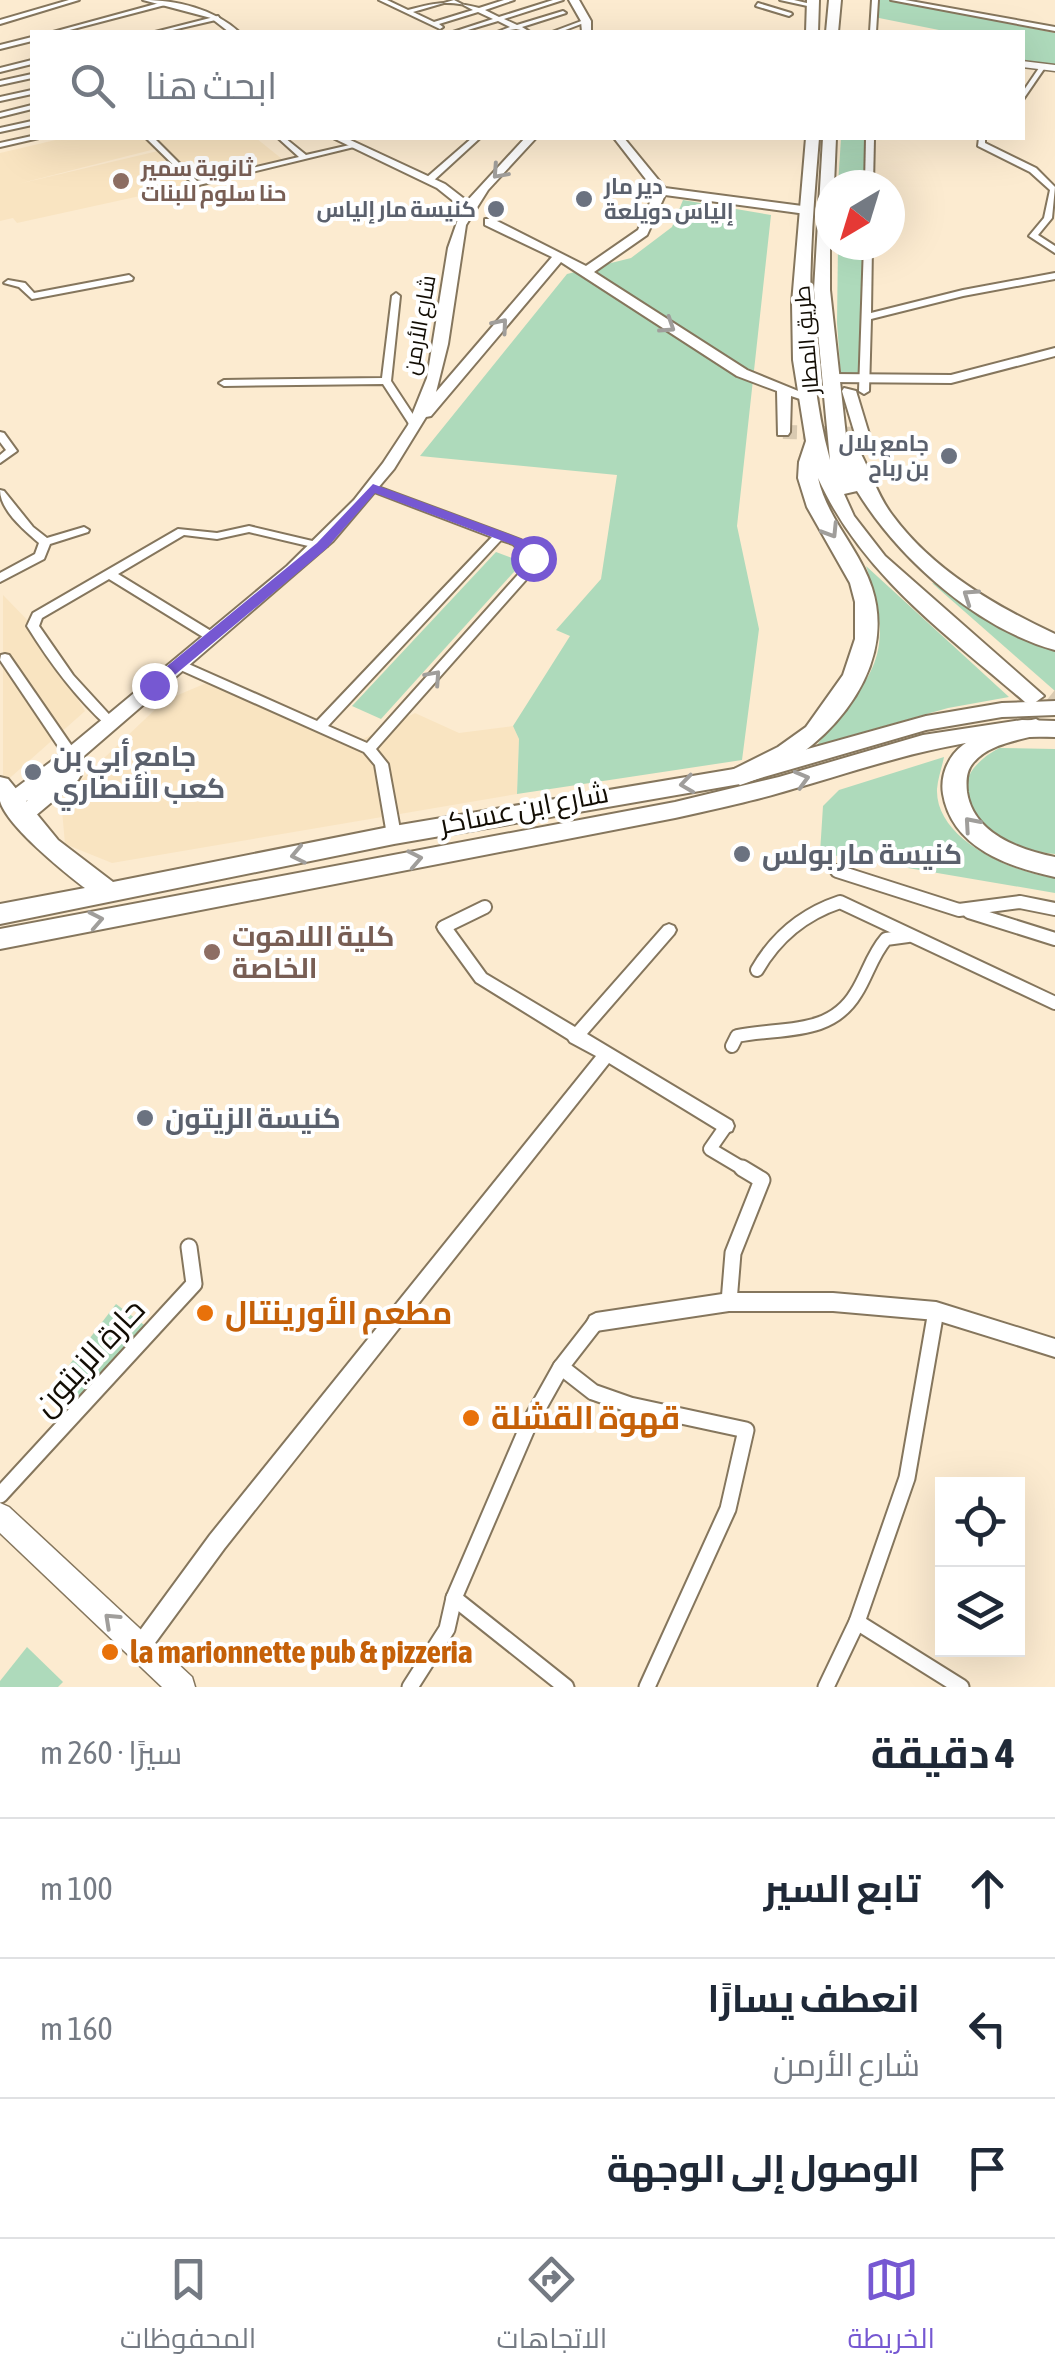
<!DOCTYPE html>
<html lang="ar">
<meta charset="utf-8">
<style>
:root{--surface:#fff;--page:#f2f2f3;--text:#1f2937;--muted:#747a83;--line:#e0e1e3;--accent:#7658d2}
body{margin:0;font-family:"Asap Condensed",Cairo,sans-serif;background:var(--page);color:var(--text);direction:rtl}
.controls{position:absolute;right:30px;bottom:30px;display:grid;overflow:hidden;border-radius:0px;box-shadow:0 10px 40px #0002}
.controls button{width:90px;height:90px;display:grid;place-items:center;padding:0;border:0;border-bottom:2px solid var(--line);background:var(--surface);color:var(--text);font:50px sans-serif}
.compass{position:absolute;left:815px;top:170px;width:90px;height:90px;border-radius:50%;background:var(--surface);box-shadow:0 10px 40px #0002;rotate:218deg}
.stop{position:absolute;width:30px;height:30px;margin:-22px;border:8px solid #7658d2;border-radius:50%;background:#fff}
.stop.end{background:#7658d2;border-color:#fff;box-shadow:0 2px 10px #0008}
.list{margin:0;padding:0;list-style:none}
h2{display:flex;justify-content:space-between;align-items:center;height:130px;margin:0;padding:0 40px;font-size:42px}
h2 small{font-size:32px;font-weight:400;color:var(--muted)}
.list li{display:grid;grid-template-columns:65px 1fr auto;gap:30px;align-items:center;box-sizing:border-box;height:140px;padding:0 40px;border-top:2px solid var(--line)}
.list b{display:block;font-size:38px;white-space:nowrap}
.list p{margin:0;font-size:32px;white-space:nowrap;color:var(--muted)}
.list em{font-size:32px;font-style:normal;color:var(--muted)}
.icon{flex:none;width:55px;height:55px;fill:none;stroke:currentColor;stroke-width:2;stroke-linecap:round;stroke-linejoin:round}
.map{position:relative;flex:none;width:1055px;height:1687px;overflow:hidden;direction:ltr}
.search{position:absolute;background:var(--surface);box-shadow:0 10px 40px #0002;left:30px;right:30px;top:30px;height:110px;display:flex;align-items:center;gap:25px;box-sizing:border-box;padding:0 35px;border-radius:0px;color:var(--muted);font-size:38px}
.sheet{height:550px;background:var(--surface)}
nav{display:flex;justify-content:space-around;align-items:center;box-sizing:border-box;height:140px;border-top:2px solid var(--line);background:var(--surface);font-size:28px;color:var(--muted)}
nav a{display:grid;justify-items:center;gap:5px}
nav .on{color:var(--accent)}
.map>svg:first-child{display:block}
.built{fill:#f9e4c1}
.green{fill:#aedabb}
.lines{fill:none;stroke-linecap:round;stroke-linejoin:round}
.secondary-tunnel{stroke:#d9cab1;stroke-width:14;stroke-dasharray:14 6;stroke-linecap:butt}
.motorway-tunnel{stroke:#d9cab1;stroke-width:21;stroke-dasharray:21 10;stroke-linecap:butt}
.pedestrian-far1-casing{stroke:#85765d;stroke-width:16}
.pedestrian-casing{stroke:#85765d;stroke-width:19}
.minor-casing{stroke:#85765d;stroke-width:4}
.tertiary-casing{stroke:#85765d;stroke-width:3}
.secondary-casing{stroke:#85765d;stroke-width:4}
.primary-casing{stroke:#85765d;stroke-width:4}
.motorway-casing{stroke:#85765d;stroke-width:4}
.pedestrian-far1{stroke:#fff;stroke-width:12}
.pedestrian{stroke:#fff;stroke-width:15}
.minor{fill:#fff;fill-rule:evenodd}
.tertiary{fill:#fff;fill-rule:evenodd}
.secondary{fill:#fff;fill-rule:evenodd}
.primary{fill:#fff;fill-rule:evenodd}
.motorway{fill:#fff;fill-rule:evenodd}
.oneway{stroke:#a09e9b}
.route{fill:#7658d2}
.education-dot{fill:#8d6e63;stroke:#fff;stroke-width:4}
.worship-dot{fill:#6b7280;stroke:#fff;stroke-width:4}
.food-dot{fill:#e8710a;stroke:#fff;stroke-width:4}
.labels{text-anchor:middle;stroke-width:8;stroke-linejoin:round;paint-order:stroke}
.far-education-label{font-size:22px;font-weight:bold;fill:#785e54;stroke:#fff;text-anchor:start}
.far-worship-label{font-size:22px;font-weight:bold;fill:#5b616d;stroke:#fff;text-anchor:end}
.far-street-label{font-size:22px;fill:#120d04;stroke:#fff}
.worship-label{font-size:28px;font-weight:bold;fill:#5b616d;stroke:#fff;text-anchor:start}
.street-label{font-size:28px;fill:#120d04;stroke:#fff}
.education-label{font-size:28px;font-weight:bold;fill:#785e54;stroke:#fff;text-anchor:start}
.near-food-label{font-size:32px;font-weight:bold;fill:#c56008;stroke:#fff;text-anchor:start}
.near-street-label{font-size:32px;fill:#120d04;stroke:#fff}
</style>
<div class="map">
<svg width="1055" height="1687" viewBox="0 0 1055 1687">
<rect width="100%" height="100%" fill="#fcebd0"/>
<g class="built">
<polygon points="64,138 149,138 159,148 18,184 158,151 190,185 17,223 13,218 0,221 0,153"/>
<polygon points="155,138 256,138 282,159 196,180"/>
<polygon points="3,595 33,626 85,711 3,784"/>
<polygon points="218,678 363,739 415,713 459,733 513,726 519,739 517,794 112,863 65,844 61,799 164,701"/>
</g>
<g class="green">
<polygon points="875,0 894,0 1055,33 1055,68 1023,64 1022,32 949,32 874,17"/>
<polygon points="841,138 870,138 869,185 838,185"/>
<polygon points="683,200 771,215 737,526 759,629 742,760 517,794 519,739 513,726 570,636 556,630 601,579 617,475 420,456 567,274 631,258 672,227"/>
<polygon points="838,245 868,245 864,378 841,378 837,323"/>
<polygon points="496,552 523,562 381,719 352,706"/>
<path d="M866,566L1009,697L948,708L817,745C872,675 898,658 866,566Z"/>
<polygon points="932,583 942,585 1055,648 1055,691"/>
<path d="M999,748L1055,749V854C998,850 921,791 999,748Z"/>
<path d="M944,757C942,767 938,778 937,789C935,840 1014,873 1055,878V893L820,853L823,806L839,790Z"/>
<polygon points="116,1304 151,1330 74,1414 50,1390"/>
<polygon points="27,1647 63,1682 58,1687 0,1687 0,1681"/>
</g>
<g class="lines">
<polyline class="secondary-tunnel" points="783,432 862,434"/>
<polyline class="motorway-tunnel" points="1050,696 1055,700"/>
<g class="pedestrian-far1-casing">
<g id="pedestrian-far1">
<polyline points="837,871 959,910 1020,902 1055,909"/>
<polyline points="969,912 1055,939"/>
<polyline points="444,927 485,907"/>
<path d="M757,970C776,937 804,914 840,902L1055,1003"/>
<path d="M732,1046L737,1036C780,1027 830,1037 856,993C867,976 872,955 886,939L908,936"/>
<polyline points="726,1126 710,1149 747,1171"/>
</g>
</g>
<g class="pedestrian-casing">
<g id="pedestrian">
<polyline points="729,1302 733,1253 762,1180 742,1168"/>
<polyline points="596,1322 561,1367 593,1392 630,1405 746,1430 728,1509 647,1687"/>
<polyline points="561,1367 528,1426 454,1598 566,1687"/>
<polyline points="0,1495 194,1284 189,1247"/>
<polyline points="857,1622 961,1687"/>
<polyline points="410,1687 447,1629 454,1598"/>
<polyline points="826,1687 857,1622 907,1478 936,1311"/>
</g>
</g>
<g class="minor-casing">
<g id="minor">
<polygon points="69,0 79,0 0,24 0,20"/>
<path d="M379,0H387L408,10C438,2 449,0 479,8L504,0H514L485,10L499,17L553,0H563L504,19L517,25L563,11L566,13L522,27L530,32L516,29L497,32L510,27L498,21L461,32H453L493,19L478,12L439,24L443,27L440,29ZM454,0L473,10L434,22L413,12Z"/>
<polygon points="780,0 794,0 815,5 812,7"/>
<polygon points="872,0 878,0 876,32 870,32"/>
<polygon points="891,0 905,0 1055,27 1055,31"/>
<polygon points="163,2 165,5 62,32 53,32"/>
<polygon points="758,3 791,13 792,14 789,16 756,6"/>
<polygon points="218,16 220,19 164,32 155,32"/>
<polygon points="584,20 589,21 560,32 552,32"/>
<polygon points="32,37 32,41 0,49 0,45"/>
<polygon points="32,60 32,64 0,72 0,68"/>
<polygon points="1041,65 1046,66 1022,101 1022,93"/>
<polygon points="32,74 32,78 0,85 0,81"/>
<polygon points="32,90 32,94 0,101 0,97"/>
<polygon points="32,105 32,109 0,117 0,113"/>
<polygon points="32,121 32,125 0,132 0,128"/>
<polygon points="32,136 39,138 0,147 0,143"/>
<polygon points="146,138 154,138 197,181 299,157 278,138 285,138 306,155 354,144 358,146 195,186"/>
<polygon points="472,138 480,138 432,182 426,182 426,178"/>
<polygon points="866,138 874,138 873,185 865,185"/>
<polygon points="979,138 985,138 985,143 1036,168 1055,187 1052,218 1038,235 1055,246 1055,253 1029,236 1044,218 1050,190 1030,172 978,146"/>
<polygon points="864,245 872,245 871,313 963,290 1055,273 1055,279 963,296 871,319 869,391 864,394 859,391"/>
<polygon points="129,275 133,278 132,280 32,299 19,287 4,283 8,280 25,283 34,293"/>
<polygon points="396,293 400,296 391,381 420,425 419,427 411,427 383,384 224,386 219,383 224,380 382,378 392,296"/>
<polygon points="0,432 4,433 17,451 0,463 0,455 6,450 0,442"/>
<path d="M373,485L521,540L539,558L532,573L376,749L388,764L401,835L399,839H389L387,835L375,765L364,752L176,668L174,665L176,662H184L317,721L492,537L369,490V486ZM501,540L513,544L527,559L523,569L367,743L328,726Z"/>
<path d="M0,490L4,491L33,527L47,538L84,527L89,530L88,532L50,544L44,559L0,582V573L35,554L39,543C24,530 0,510 0,490Z"/>
<path d="M249,526L325,544L327,546L321,549L249,532L217,539L184,535L118,574L216,634L218,637L216,640H208L109,579L42,618L39,626L73,675L117,723L111,728L107,726C75,697 50,663 27,626L33,613L178,529L217,533Z"/>
<polygon points="5,654 9,655 78,755 79,758 78,761 68,761 0,660 1,655"/>
<polygon points="444,921 449,923 486,974 575,1027 664,926 669,924 674,926 676,930 674,934 587,1034 732,1121 734,1126 732,1131 726,1133 720,1131 609,1063 224,1549 147,1654 140,1657 133,1654 130,1647 133,1640 210,1535 596,1056 570,1042 568,1039 476,982 439,931 437,927 439,923"/>
<polygon points="729,1293 833,1293 936,1302 1055,1339 1055,1357 936,1320 833,1311 729,1311 596,1331 590,1328 587,1322 590,1316 596,1313"/>
</g>
</g>
<g class="tertiary-casing">
<g id="tertiary">
<polygon points="1022,61 1055,65 1055,71 1022,67"/>
<polygon points="0,1503 9,1507 192,1677 195,1687 162,1687 0,1533"/>
</g>
</g>
<g class="secondary-casing">
<g id="secondary">
<path d="M143,0C177,0 214,9 239,32H229L211,18Z"/>
<polygon points="569,0 579,0 591,21 591,32 582,32 581,21"/>
<polygon points="333,138 346,138 445,184 467,201 525,138 536,138 488,190 466,225 448,344 436,392 552,257 485,225 485,219 493,219 586,266 638,230 655,191 614,138 624,138 665,188 810,207 812,210 806,214 665,195 647,235 594,272 747,370 813,397 806,401 791,396 790,432 788,435 778,435 777,391 737,376 561,262 431,416 426,417 394,469 333,541 70,768 78,770 81,775 78,780 28,822 14,822 11,817 28,800 11,809 4,807 1,802 4,797 57,757 287,566 354,500 383,463 408,425 427,378 448,248 462,208 437,188"/>
<polygon points="1055,348 1055,356 951,383 832,382 825,378 832,374 951,375"/>
<polygon points="844,388 856,391 869,434 867,437 862,438 855,434 842,391"/>
</g>
</g>
<g class="primary-casing">
<g id="primary">
<path d="M1055,701V715L1002,717L926,730L740,784L394,844L0,924V904L85,888C64,872 7,826 0,801C0,795 0,784 0,777L8,779L58,840L113,882L394,826L740,768L926,716L1002,703Z"/>
<path d="M1022,720L1055,721V737C958,733 871,767 779,793C745,803 710,810 675,818L0,949V929L675,802L779,777L923,735Z"/>
</g>
</g>
<g class="motorway-casing">
<g id="motorway">
<polygon points="807,0 819,0 818,32 806,32"/>
<polygon points="829,0 841,0 838,32 826,32"/>
<path d="M806,138H819C810,247 801,353 830,460L814,290L823,138H836L834,185H830V290L848,454H861C872,475 878,497 893,516C933,570 995,606 1055,634V650C976,628 899,559 857,491L844,494L854,516L885,556L1044,696L1033,704L1025,702C946,634 862,575 818,478C827,519 859,548 872,588C900,675 818,761 740,785L728,776L732,770L778,747L806,727L843,675L855,639V602L850,583L807,507L798,478L799,462L806,441L793,360L792,303Z"/>
<path d="M1036,719L1048,727L1044,733C1022,740 989,743 973,763C966,771 966,782 967,792C973,833 1019,850 1055,857V877C1009,867 952,848 943,794C940,776 948,756 963,745C983,730 1012,725 1036,719Z"/>
</g>
</g>
<use href="#pedestrian-far1" class="pedestrian-far1"/>
<use href="#pedestrian" class="pedestrian"/>
<use href="#minor" class="minor"/>
<use href="#tertiary" class="tertiary"/>
<use href="#secondary" class="secondary"/>
<use href="#primary" class="primary"/>
<use href="#motorway" class="motorway"/>
</g>
<defs><path id="oneway-chevron" d="M-2-3.5L2.5 0L-2 3.5" fill="none" stroke-width="1.6" stroke-linecap="round" stroke-linejoin="round" transform="scale(2.5)"/></defs>
<g class="oneway">
<use href="#oneway-chevron" transform="translate(499 172) rotate(132)"/>
<use href="#oneway-chevron" transform="translate(501 325) rotate(-50)"/>
<use href="#oneway-chevron" transform="translate(668 326) rotate(33)"/>
<use href="#oneway-chevron" transform="translate(831 531) rotate(58)"/>
<use href="#oneway-chevron" transform="translate(970 596) rotate(-146)"/>
<use href="#oneway-chevron" transform="translate(434 677) rotate(-48)"/>
<use href="#oneway-chevron" transform="translate(802 779) rotate(-16)"/>
<use href="#oneway-chevron" transform="translate(687 784) rotate(172)"/>
<use href="#oneway-chevron" transform="translate(971 824) rotate(-131)"/>
<use href="#oneway-chevron" transform="translate(298 855) rotate(168)"/>
<use href="#oneway-chevron" transform="translate(415 859) rotate(-11)"/>
<use href="#oneway-chevron" transform="translate(96 920) rotate(-11)"/>
<use href="#oneway-chevron" transform="translate(111 1620) rotate(-137)"/>
</g>
<polygon class="route" points="373,484 522,539 539,558 528,561 513,545 375,493 326,549 159,688 149,688 149,681 317,543"/>
<g class="education-dot">
<circle cx="121" cy="181" r="10"/>
<circle cx="212" cy="952" r="10"/>
</g>
<g class="worship-dot">
<circle cx="584" cy="199" r="10"/>
<circle cx="496" cy="209" r="10"/>
<circle cx="949" cy="456" r="10"/>
<circle cx="33" cy="772" r="10"/>
<circle cx="742" cy="854" r="10"/>
<circle cx="145" cy="1118" r="10"/>
</g>
<g class="food-dot">
<circle cx="205" cy="1313" r="10"/>
<circle cx="471" cy="1418" r="10"/>
<circle cx="110" cy="1652" r="10"/>
</g>
<g class="labels">
<g class="far-education-label">
<text x="141" y="176">ثانوية سمير<tspan x="141" dy="25">حنا سلوم للبنات</tspan></text>
</g>
<g class="far-worship-label">
<text x="604" y="194" text-anchor="start">دير مار<tspan x="604" dy="25">إلياس دويلعة</tspan></text>
<text x="476" y="217">كنيسة مار إلياس</text>
<text x="929" y="451">جامع بلال<tspan x="929" dy="25">بن رباح</tspan></text>
</g>
<g class="far-street-label">
<text transform="translate(419 325) rotate(-80)" y="8">شارع الأرمن</text>
<text transform="translate(806 340) rotate(-95)" y="8">طريق المطار</text>
</g>
<g class="worship-label">
<text x="53" y="766">جامع أبي بن<tspan x="53" dy="32">كعب الأنصاري</tspan></text>
<text x="762" y="864">كنيسة مار بولس</text>
<text x="165" y="1128">كنيسة الزيتون</text>
</g>
<g class="street-label">
<text transform="translate(524 808) rotate(-11)" y="10">شارع ابن عساكر</text>
</g>
<g class="education-label">
<text x="232" y="946">كلية اللاهوت<tspan x="232" dy="32">الخاصة</tspan></text>
</g>
<g class="near-food-label">
<text x="225" y="1324">مطعم الأورينتال</text>
<text x="491" y="1429">قهوة القشلة</text>
<text x="130" y="1663">la marionnette pub &amp; pizzeria</text>
</g>
<g class="near-street-label">
<text transform="translate(89 1357) rotate(-47)" y="11">حارة الزيتون</text>
</g>
</g>
</svg>
<div class="controls">
<button><svg class="icon" aria-label="locate" viewBox="0 0 24 24"><circle cx="12" cy="12" r="6"/><path d="M12 2v4M12 18v4M2 12h4M18 12h4"/></svg></button>
<button><svg class="icon" aria-label="layers" viewBox="0 0 24 24"><path d="M12 4l9 5-9 5-9-5zM3 14l9 5 9-5"/></svg></button>
</div>
<svg class="compass" viewBox="-18 -18 36 36"><path d="M0-13l5 13h-10z" fill="#e53935"/><path d="M0 13l5-13h-10z" fill="#747a83"/></svg>
<div class="stop" style="left:533px;top:558px"></div>
<div class="stop end" style="left:154px;top:685px"></div>
<div class="search"><svg class="icon" aria-label="search" viewBox="0 0 24 24"><circle cx="10" cy="10" r="6"/><path d="M15 15l6 6"/></svg>ابحث هنا</div>
</div>
<section class="sheet">
<h2>4 دقيقة<small>سيرًا · 260 m</small></h2>
<ul class="list">
<li><svg class="icon" aria-label="ahead" viewBox="0 0 24 24"><path d="M12 20V5M6 11l6-6 6 6"/></svg><div><b>تابع السير</b></div><em>100 m</em></li>
<li><svg class="icon" aria-label="left" viewBox="0 0 24 24"><path d="M17 20v-9H6M10 6l-5 5 5 5"/></svg><div><b>انعطف يسارًا</b><p>شارع الأرمن</p></div><em>160 m</em></li>
<li><svg class="icon" aria-label="arrive" viewBox="0 0 24 24"><path d="M6 21V4h12l-3 4 3 4H6"/></svg><div><b>الوصول إلى الوجهة</b></div></li>
</ul>
</section>
<nav>
<a class="on"><svg class="icon" aria-label="map" viewBox="0 0 24 24"><path d="M3 6l6-2 6 2 6-2v14l-6 2-6-2-6 2zM9 4v14M15 6v14"/></svg>الخريطة</a>
<a><svg class="icon" aria-label="directions" viewBox="0 0 24 24"><path d="M12 3l9 9-9 9-9-9zM9 14v-3h6M13 9l2 2-2 2"/></svg>الاتجاهات</a>
<a><svg class="icon" aria-label="saved" viewBox="0 0 24 24"><path d="M7 4h10v16l-5-4-5 4z"/></svg>المحفوظات</a>
</nav>
